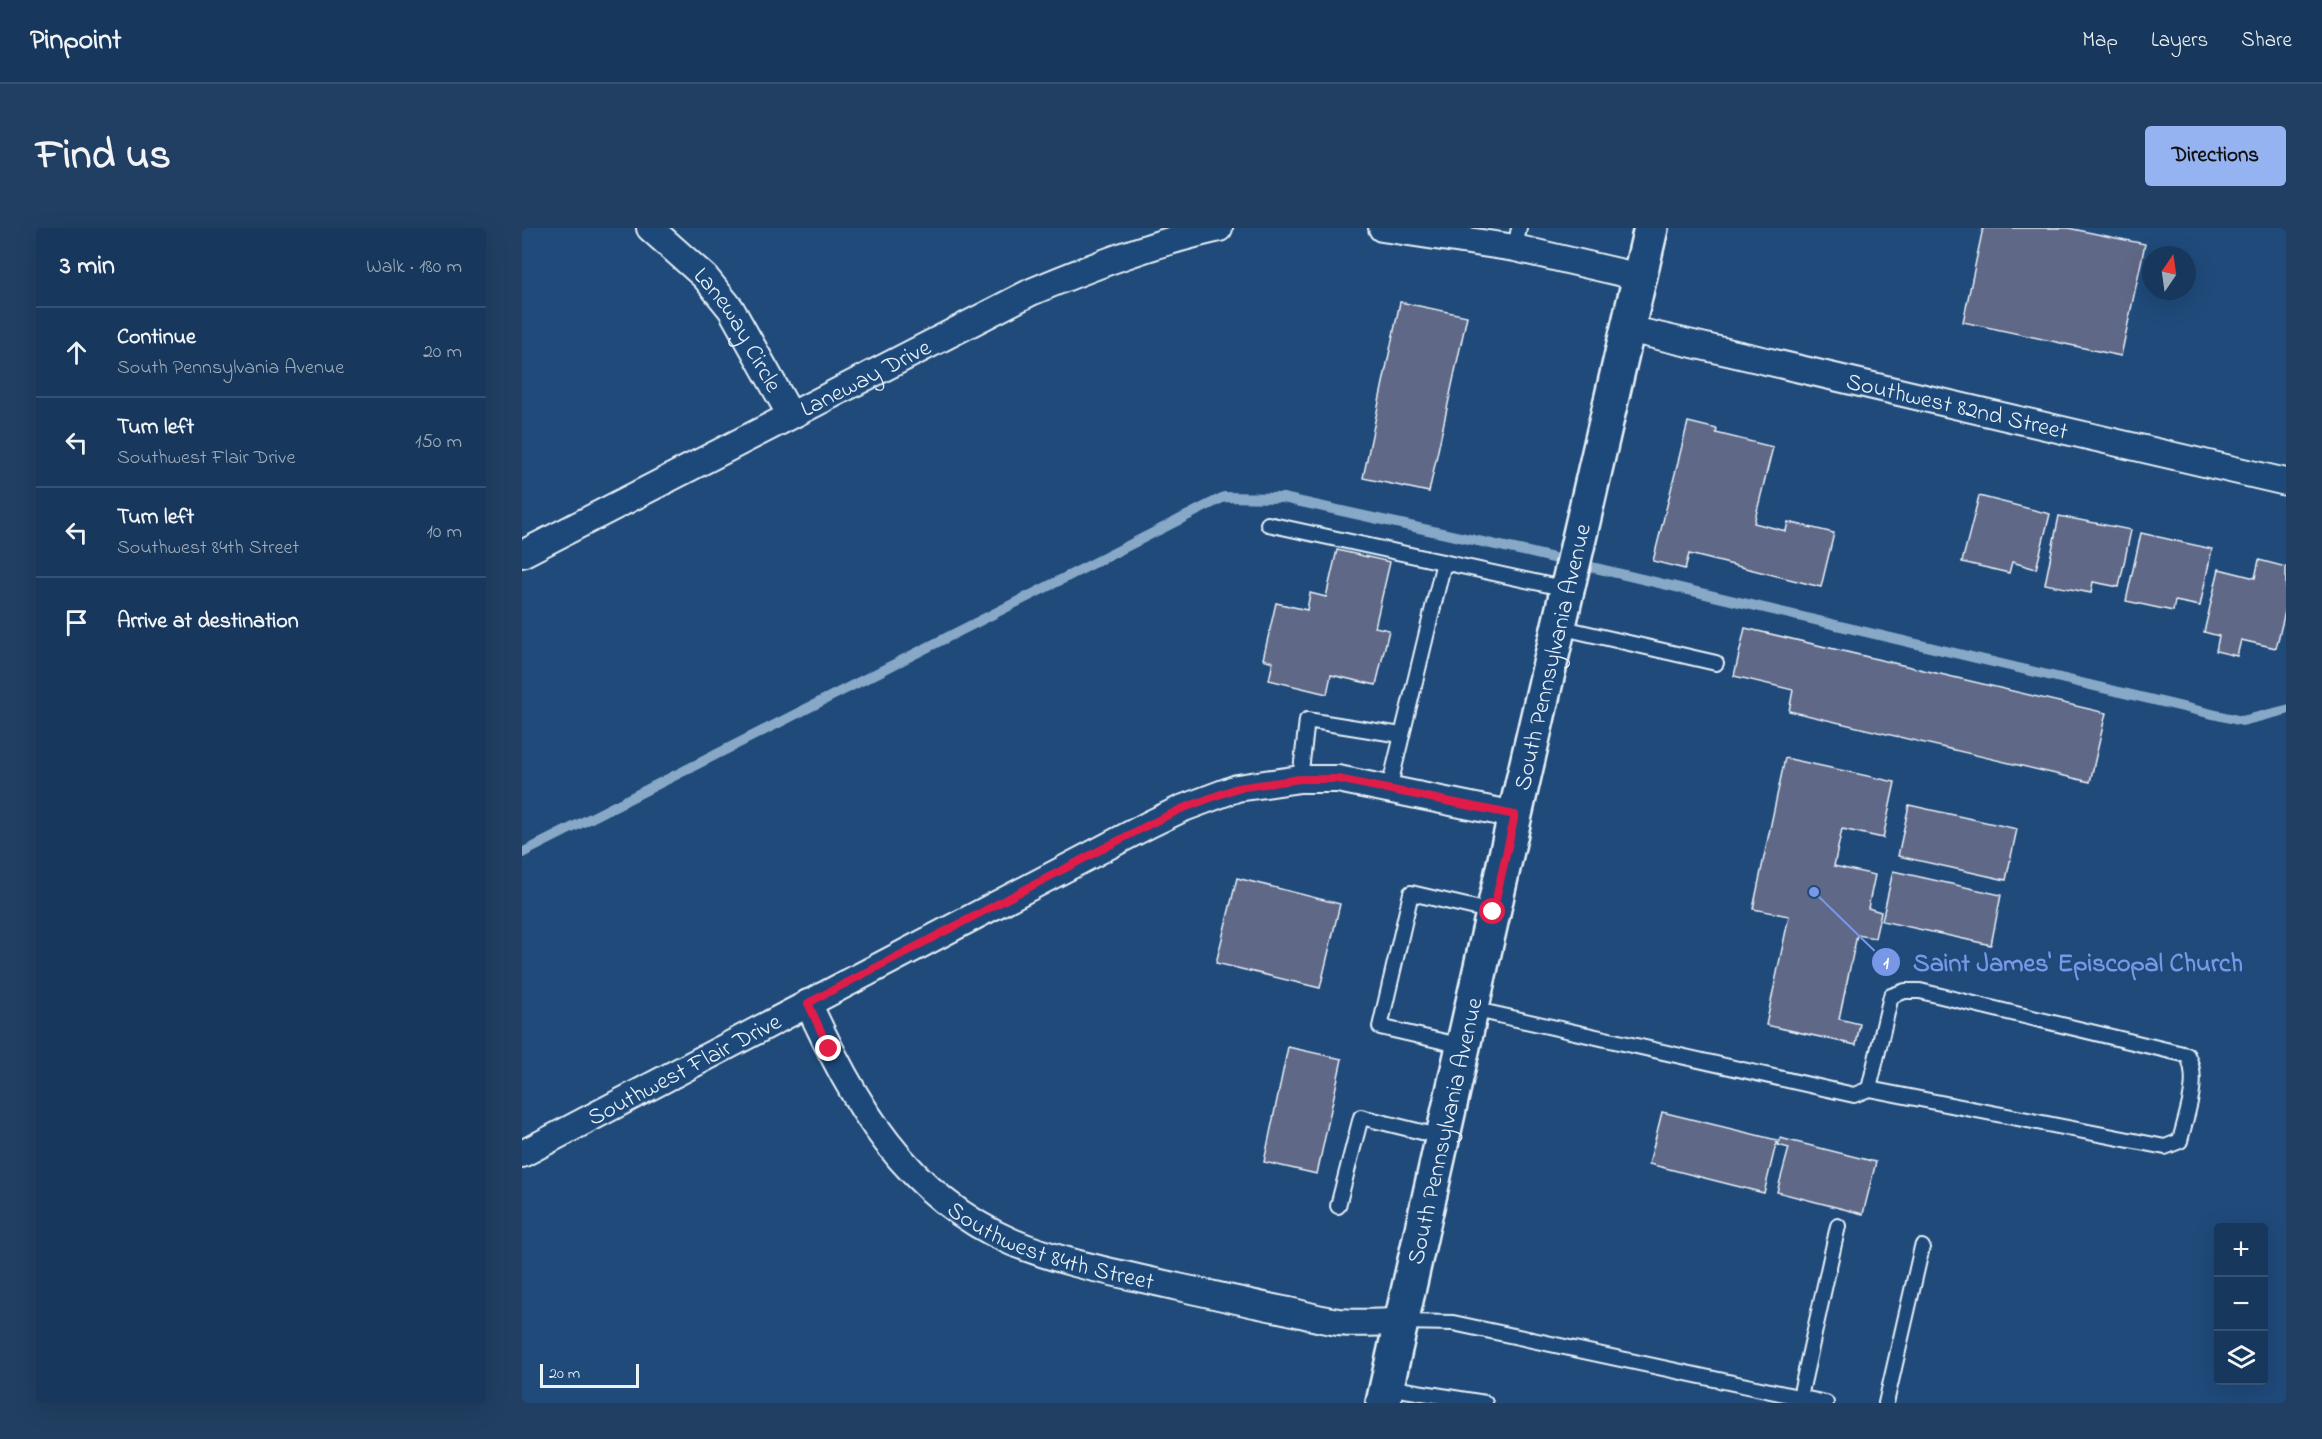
<!DOCTYPE html>
<meta charset="utf-8">
<style>
:root{--surface:#17385c;--page:#203f62;--text:#f1f3f6;--muted:#9eacbb;--line:#365272;--accent:#95b2f1}
body{margin:0;font-family:"Indie Flower",sans-serif;background:var(--page);color:var(--text)}
.controls{position:absolute;right:18px;bottom:18px;display:grid;overflow:hidden;border-radius:6px;box-shadow:0 6px 24px #0002}
.controls button{width:54px;height:54px;display:grid;place-items:center;padding:0;border:0;border-bottom:2px solid var(--line);background:var(--surface);color:var(--text);font:30px sans-serif}
.compass{position:absolute;left:1620px;top:18px;width:54px;height:54px;border-radius:50%;background:var(--surface);box-shadow:0 6px 24px #0002;rotate:13deg}
.scale{position:absolute;left:18px;bottom:15px;width:99px;box-sizing:border-box;padding-left:6px;border:3px solid #e8f1f8;border-top:0;font-size:16px;line-height:21px;white-space:nowrap;color:#e8f1f8;-webkit-text-stroke:4px #1f4a7a;paint-order:stroke}
.stop{position:absolute;width:18px;height:18px;margin:-14px;border:4px solid #e11d48;border-radius:50%;background:#fff}
.stop.end{background:#e11d48;border-color:#fff;box-shadow:0 2px 6px #0008}
.list{margin:0;padding:0;list-style:none}
h2{display:flex;justify-content:space-between;align-items:center;height:78px;margin:0;padding:0 24px;font-size:26px}
h2 small{font-size:20px;font-weight:400;color:var(--muted)}
.list li{display:grid;grid-template-columns:39px 1fr auto;gap:18px;align-items:center;box-sizing:border-box;height:90px;padding:0 24px;border-top:2px solid var(--line)}
.list b{display:block;font-size:22px;white-space:nowrap}
.list p{margin:0;font-size:20px;white-space:nowrap;color:var(--muted)}
.list em{font-size:20px;font-style:normal;color:var(--muted)}
.icon{flex:none;width:33px;height:33px;fill:none;stroke:currentColor;stroke-width:2;stroke-linecap:round;stroke-linejoin:round}
.map{position:relative;flex:none;width:1764px;height:1175px;overflow:hidden;border-radius:6px}
header{display:flex;align-items:center;gap:36px;box-sizing:border-box;height:84px;padding:0 30px;background:var(--surface);border-bottom:2px solid var(--line)}
header strong{font-size:28px}
nav{display:flex;gap:33px;margin-inline-start:auto;font-size:21px}
.intro{display:flex;align-items:center;justify-content:space-between;box-sizing:border-box;height:144px;padding:0 36px}
h1{margin:0;font-size:42px}
.button{padding:15px 27px;border-radius:6px;background:var(--accent);color:#111;font-size:21px;font-weight:700}
main{display:flex;gap:36px;padding:0 36px}
aside{flex:1;background:var(--surface);border-radius:6px;box-shadow:0 6px 24px #0002}
.map>svg:first-child{display:block}
.lines{fill:none;stroke-linecap:round;stroke-linejoin:round}
.stream{stroke:#87a8c6;stroke-width:10}
.building{fill:#616887;stroke:#e8f1f8;stroke-width:1.5}
.lane-casing{stroke:#e8f1f8;stroke-width:18}
.street-casing{stroke:#e8f1f8;stroke-width:30}
.secondary-casing{stroke:#e8f1f8;stroke-width:38}
.lane{stroke:#1f4a7a;stroke-width:14}
.street{stroke:#1f4a7a;stroke-width:26}
.secondary{stroke:#1f4a7a;stroke-width:33}
.route{stroke:#e11d48;stroke-width:8}
.labels{text-anchor:middle;stroke-width:6;stroke-linejoin:round;paint-order:stroke}
.street-label{font-size:24px;fill:#e8f1f8;stroke:#1f4a7a}
.leader{fill:none;stroke:#7897e6;stroke-width:2}
.callout-dot{fill:#7897e6;stroke:#1f4a7a;stroke-width:2}
.mark-label{font-size:18px;text-anchor:middle;font-weight:bold;fill:#fff}
.callout-label{font-size:26px;text-anchor:middle;font-weight:bold;fill:#7897e6;stroke:#1f4a7a;stroke-width:6;stroke-linejoin:round;paint-order:stroke}
</style>
<header>
<strong>Pinpoint</strong>
<nav><a>Map</a><a>Layers</a><a>Share</a></nav>
</header>
<div class="intro"><h1>Find us</h1><a class="button">Directions</a></div>
<main>
<aside>
<h2>3 min<small>Walk · 180 m</small></h2>
<ul class="list">
<li><svg class="icon" aria-label="ahead" viewBox="0 0 24 24"><path d="M12 20V5M6 11l6-6 6 6"/></svg><div><b>Continue</b><p>South Pennsylvania Avenue</p></div><em>20 m</em></li>
<li><svg class="icon" aria-label="left" viewBox="0 0 24 24"><path d="M17 20v-9H6M10 6l-5 5 5 5"/></svg><div><b>Turn left</b><p>Southwest Flair Drive</p></div><em>150 m</em></li>
<li><svg class="icon" aria-label="left" viewBox="0 0 24 24"><path d="M17 20v-9H6M10 6l-5 5 5 5"/></svg><div><b>Turn left</b><p>Southwest 84th Street</p></div><em>10 m</em></li>
<li><svg class="icon" aria-label="arrive" viewBox="0 0 24 24"><path d="M6 21V4h12l-3 4 3 4H6"/></svg><div><b>Arrive at destination</b></div></li>
</ul>
</aside>
<div class="map">
<svg width="1764" height="1175" viewBox="0 0 1764 1175">
<rect width="100%" height="100%" fill="#1f4a7a"/>
<filter id="ink" filterUnits="userSpaceOnUse"><feTurbulence type="fractalNoise" baseFrequency=".0167" numOctaves="2"/><feDisplacementMap in="SourceGraphic" scale="12" xChannelSelector="R" yChannelSelector="G"/><feConvolveMatrix kernelMatrix="1 2 1 2 8 2 1 2 1" color-interpolation-filters="sRGB"/></filter>
<g filter="url(#ink)">
<g class="lines">
<polyline class="stream" points="0,625 702,269 761,270 1006,324 1720,493 1764,482"/>
</g>
<g class="building">
<polygon points="1461,0 1546,0 1623,16 1599,128 1441,94"/>
<polygon points="878,74 945,88 907,264 841,250"/>
<polygon points="1166,194 1195,201 1194,205 1251,219 1232,295 1264,303 1266,294 1312,305 1299,359 1167,326 1163,341 1131,333"/>
<polygon points="1457,268 1528,286 1514,341 1490,334 1487,345 1440,334"/>
<polygon points="1537,288 1609,302 1597,359 1571,354 1569,365 1523,356"/>
<polygon points="1619,305 1690,321 1678,378 1653,373 1651,383 1604,373"/>
<polygon points="815,322 868,334 853,399 867,402 854,457 809,447 805,466 747,452 751,434 741,431 754,375 785,382 788,365 804,369"/>
<polygon points="1737,332 1764,339 1764,380 1754,420 1719,412 1715,428 1694,423 1697,408 1682,404 1697,341 1733,350"/>
<polygon points="1223,400 1584,485 1568,554 1267,483 1271,462 1212,448"/>
<polygon points="1263,530 1373,554 1361,610 1320,601 1312,638 1353,647 1346,680 1359,684 1353,710 1335,707 1317,791 1338,796 1334,817 1244,797 1267,688 1231,681"/>
<polygon points="1387,577 1495,601 1484,652 1376,628"/>
<polygon points="1371,643 1479,667 1469,717 1360,693"/>
<polygon points="715,650 818,676 798,760 694,735"/>
<polygon points="766,819 820,831 795,946 742,934"/>
<polygon points="1140,884 1255,912 1242,965 1127,936"/>
<polygon points="1258,910 1354,934 1341,986 1255,964 1267,920 1256,917"/>
</g>
<g class="lines">
<g class="lane-casing">
<g id="lane">
<polyline points="993,20 997,0"/>
<polyline points="746,296 1045,361"/>
<polyline points="1037,399 1194,435"/>
<polyline points="778,551 785,492 879,507"/>
<polyline points="867,561 922,334"/>
<path d="M950,781L1332,867L1347,861L1369,768L1383,763H1398L1665,827C1679,851 1664,887 1658,913L1643,919L1347,861"/>
<polyline points="941,818 858,799 889,665 971,684"/>
<polyline points="816,978 839,889 920,909"/>
<polyline points="880,1094 931,1095 1304,1175"/>
<polyline points="864,1159 963,1175"/>
<polyline points="1278,1169 1316,998"/>
<polyline points="1364,1175 1400,1019"/>
</g>
</g>
<g class="street-casing">
<g id="street">
<path id="s1" d="M128,0L183,49L209,81L268,186"/>
<polyline points="860,0 993,20 1118,49"/>
<path id="s2" d="M1106,101L1764,254"/>
<path id="s3" d="M0,326L509,64C571,38 631,15 697,0"/>
<path id="s4" d="M286,775C332,875 383,967 490,1014C542,1036 601,1046 656,1059C693,1067 730,1076 767,1083C784,1087 800,1092 816,1094C837,1096 859,1094 880,1094"/>
<path id="s5" d="M0,926L628,596L659,581L715,560L778,551H816L993,587"/>
</g>
</g>
<g class="secondary-casing">
<g id="secondary">
<path id="s6" d="M861,1175L993,587L1129,0"/>
</g>
</g>
<use href="#lane" class="lane"/>
<use href="#street" class="street"/>
<use href="#secondary" class="secondary"/>
</g>
</g>
<g class="lines" filter="url(#ink)">
<polyline class="route" points="307,821 286,775 628,596 659,581 715,560 778,551 816,551 993,587 971,684"/>
</g>
<g class="labels">
<g class="street-label">
<text dy="8" stroke="none"><textPath href="#s1" startOffset="136">Laneway Circle</textPath></text>
<text dy="8" stroke="none"><textPath href="#s3" startOffset="386">Laneway Drive</textPath></text>
<text dy="8" stroke="none"><textPath href="#s2" startOffset="338">Southwest 82nd Street</textPath></text>
<text dy="8" stroke="none"><textPath href="#s6" startOffset="765">South Pennsylvania Avenue</textPath></text>
<text dy="8" stroke="none"><textPath href="#s5" startOffset="183">Southwest Flair Drive</textPath></text>
<text dy="8" stroke="none"><textPath href="#s6" startOffset="279">South Pennsylvania Avenue</textPath></text>
<text dy="8" stroke="none"><textPath href="#s4" startOffset="360">Southwest 84th Street</textPath></text>
</g>
</g>
<path class="leader" d="M1292 664L1364 734"/>
<g class="callout-dot">
<circle cx="1292" cy="664" r="6"/>
<circle cx="1364" cy="734" r="15"/>
</g>
<g class="mark-label">
<text x="1364" y="740">1</text>
</g>
<g class="callout-label">
<text x="1556" y="743">Saint James' Episcopal Church</text>
</g>
</svg>
<div class="controls">
<button>+</button>
<button>−</button>
<button><svg class="icon" aria-label="layers" viewBox="0 0 24 24"><path d="M12 4l9 5-9 5-9-5zM3 14l9 5 9-5"/></svg></button>
</div>
<svg class="compass" viewBox="-18 -18 36 36"><path d="M0-13l5 13h-10z" fill="#e53935"/><path d="M0 13l5-13h-10z" fill="#9eacbb"/></svg>
<div class="scale">20 m</div>
<div class="stop" style="left:971px;top:684px"></div>
<div class="stop end" style="left:307px;top:821px"></div>
</div>
</main>
